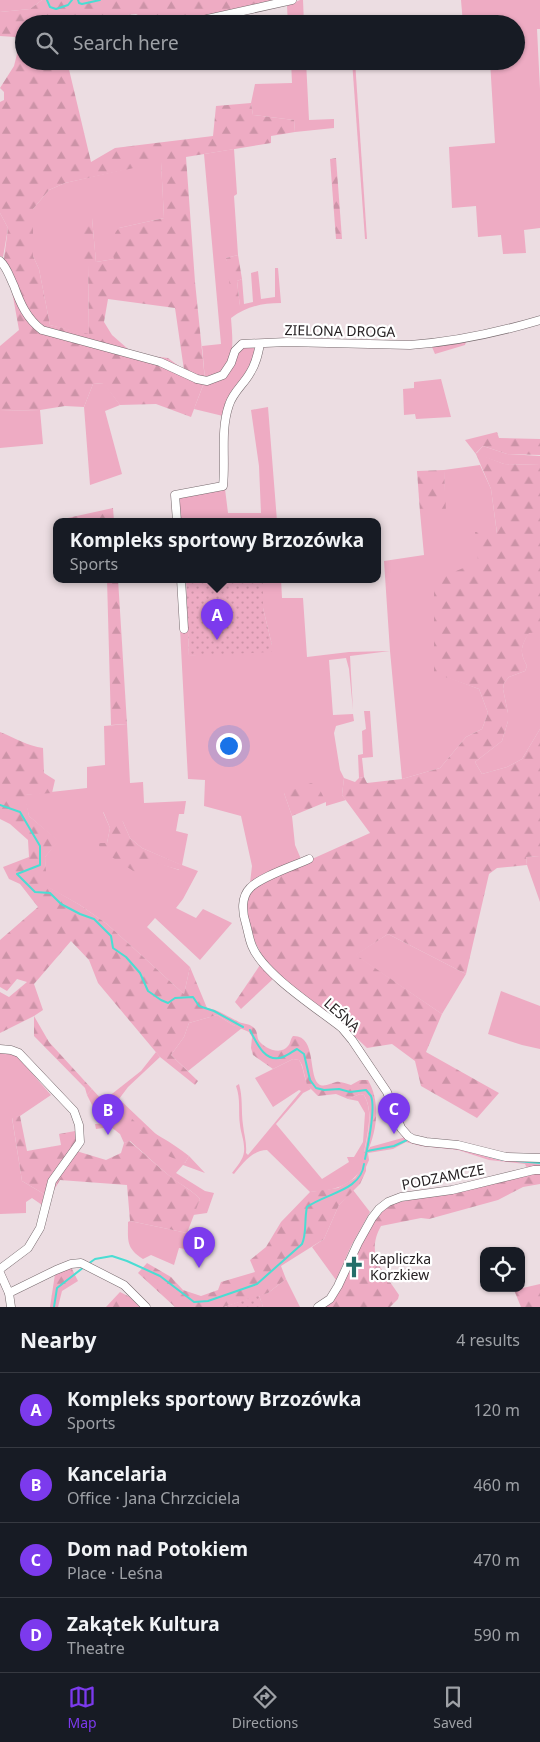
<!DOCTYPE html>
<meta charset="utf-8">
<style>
:root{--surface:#171b24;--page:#20242c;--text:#f1f3f6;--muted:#9ea1a6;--line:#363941;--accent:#7c3aed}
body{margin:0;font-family:"Noto Sans",sans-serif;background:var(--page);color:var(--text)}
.controls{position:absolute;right:15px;bottom:15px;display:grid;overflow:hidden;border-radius:10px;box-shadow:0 1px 4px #0004}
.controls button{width:45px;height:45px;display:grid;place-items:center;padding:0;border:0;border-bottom:1px solid var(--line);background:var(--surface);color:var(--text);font:25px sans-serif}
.you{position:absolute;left:228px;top:745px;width:18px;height:18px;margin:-12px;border:4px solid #fff;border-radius:50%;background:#1a73e8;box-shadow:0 0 0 8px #1a73e833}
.badge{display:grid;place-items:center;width:32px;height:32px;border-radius:50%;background:var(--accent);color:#fff;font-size:16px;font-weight:700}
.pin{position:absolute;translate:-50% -41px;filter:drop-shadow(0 1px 2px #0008)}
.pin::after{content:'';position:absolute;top:26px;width:18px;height:15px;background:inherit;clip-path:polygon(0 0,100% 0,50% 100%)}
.popup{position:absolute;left:53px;top:518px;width:328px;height:65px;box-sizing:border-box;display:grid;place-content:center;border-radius:10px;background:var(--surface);filter:drop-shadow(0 1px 4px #0005);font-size:16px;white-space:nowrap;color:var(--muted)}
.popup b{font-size:19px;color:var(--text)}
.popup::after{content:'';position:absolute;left:50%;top:100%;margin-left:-10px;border:10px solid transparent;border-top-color:var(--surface)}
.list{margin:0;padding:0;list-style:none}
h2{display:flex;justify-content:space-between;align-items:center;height:65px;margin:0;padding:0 20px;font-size:21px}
h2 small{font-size:16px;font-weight:400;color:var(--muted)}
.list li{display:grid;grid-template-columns:32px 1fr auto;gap:15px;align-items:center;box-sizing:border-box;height:75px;padding:0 20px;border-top:1px solid var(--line)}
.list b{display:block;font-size:19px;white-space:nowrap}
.list p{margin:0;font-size:16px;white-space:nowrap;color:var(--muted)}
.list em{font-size:16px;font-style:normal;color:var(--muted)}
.icon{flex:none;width:28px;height:28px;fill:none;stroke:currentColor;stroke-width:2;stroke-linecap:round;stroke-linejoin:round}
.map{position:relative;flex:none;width:540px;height:1307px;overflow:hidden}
.search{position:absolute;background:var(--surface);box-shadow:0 1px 4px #0004;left:15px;right:15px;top:15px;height:55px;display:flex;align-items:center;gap:12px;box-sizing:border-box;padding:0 18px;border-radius:28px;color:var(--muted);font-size:19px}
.sheet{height:365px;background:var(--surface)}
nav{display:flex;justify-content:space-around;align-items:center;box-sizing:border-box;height:70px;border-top:1px solid var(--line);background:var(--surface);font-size:14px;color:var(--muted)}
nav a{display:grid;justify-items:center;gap:2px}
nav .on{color:var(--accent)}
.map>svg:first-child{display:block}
.grass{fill:#eeabc3;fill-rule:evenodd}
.forest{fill:url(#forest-firs);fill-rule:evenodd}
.park{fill:url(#park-dots)}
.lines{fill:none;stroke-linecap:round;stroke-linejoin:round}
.stream{stroke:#4addd3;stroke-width:2}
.minor-casing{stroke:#776a6e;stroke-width:9}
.minor{stroke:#fff;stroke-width:8}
.labels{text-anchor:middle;stroke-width:4.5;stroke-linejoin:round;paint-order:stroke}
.street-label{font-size:14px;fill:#272224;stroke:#fff}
.poi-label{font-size:14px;fill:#272224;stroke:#fff;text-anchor:start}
</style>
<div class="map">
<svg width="540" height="1307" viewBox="0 0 540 1307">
<defs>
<pattern id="forest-firs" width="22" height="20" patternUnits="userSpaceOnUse" patternTransform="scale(1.25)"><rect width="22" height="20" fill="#eeabc3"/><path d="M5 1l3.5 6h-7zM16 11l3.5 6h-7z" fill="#cc93a7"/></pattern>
<pattern id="park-dots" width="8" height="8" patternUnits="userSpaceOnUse" patternTransform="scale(1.25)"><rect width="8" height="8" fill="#eeabc3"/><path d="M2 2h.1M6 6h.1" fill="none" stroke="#cc93a7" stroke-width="1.8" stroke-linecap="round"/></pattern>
</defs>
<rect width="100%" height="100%" fill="#ecdde2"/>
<g class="grass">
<polygon points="0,0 42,0 30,9 0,12"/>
<polygon points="300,0 303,0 304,24 288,24 287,6"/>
<polygon points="461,0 540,0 540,29 537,29 540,89 540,228 524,230 526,253 503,254 501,235 478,237 476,206 452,208 449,147 495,143 490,61 516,61 516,24 463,24"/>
<polygon points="291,61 306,61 309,120 334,119 334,128 295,132 294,120 253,115 251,103 255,84 292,83"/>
<polygon points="352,61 355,61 367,239 365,239"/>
<path d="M234,149L237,194L234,196L238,255L226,258L240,307L237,281L242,279L244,304L253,302L251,273L258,271L261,299L275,297V268H278L281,303C261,303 246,307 231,318C233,346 237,370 205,380L202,346L221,344L204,154Z"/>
<polygon points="161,161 164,218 119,228 114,259 96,262 92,218 88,265 89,335 50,325 39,269 33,256 33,209 49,190 65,183"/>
<polygon points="0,213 8,228 3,257 0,256"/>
<polygon points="466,342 465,345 435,354 432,347"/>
<polygon points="252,345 255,349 254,358 223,416 194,409 204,383 214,382 241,347"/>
<polygon points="441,379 451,417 416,419 415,414 404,415 403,389 414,388 414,382"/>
<polygon points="104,383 120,405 105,411 122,474 90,485 84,407 93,384"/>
<polygon points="268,407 277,521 179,521 178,498 225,489 228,513 261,513 259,466 251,410"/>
<polygon points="40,410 43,444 0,448 0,411"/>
<polygon points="483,446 507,454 540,456 540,465 504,464 476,454"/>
<polygon points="480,465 491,489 497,534 479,562 434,672 479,689 488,713 482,729 466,737 440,768 402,779 390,651 350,656 353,710 349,669 346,658 329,660 333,715 353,714 354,721 336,726 334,733 340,770 344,778 342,795 346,800 326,806 326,802 284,793 292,816 295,845 301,859 250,883 252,866 241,816 204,806 205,780 188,779 180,629 188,628 189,656 272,645 263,608 263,579 281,579 282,598 303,598 307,657 349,652 390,651 384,561 424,555 420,512 445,512 444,470"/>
<path d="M529,632H540V729L522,759L507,767L482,774L475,762L502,741L508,721V713L503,689L504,683L509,677L525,671L527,666C519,651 521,647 529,632Z"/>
<polygon points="364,711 370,711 373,757 362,758 364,777 359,778 358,755 363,754 362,731 366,729"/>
<path d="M127,724L130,783L143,782L144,803L186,801L184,814H179L176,831L188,834L182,865L198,871L183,899L176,908L196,918L203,909L232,923L200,960L155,918L147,927L190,967L184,994L107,924L80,905L46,886L45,857L58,841L29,816L24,795L87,788V767L105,765L104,726ZM103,812L123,822L130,838L142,848L181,865L179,870L99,843H107L110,828Z"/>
<polygon points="540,856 540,902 527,865 526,857"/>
<polygon points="388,934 466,974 442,1014 355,955"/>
<polygon points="501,991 540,1006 540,1049 522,1045 488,1034"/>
<polygon points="217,1015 233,1025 242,1028 188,1071 171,1055 184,1037 189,1023"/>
<path d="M156,1052L160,1057L128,1087L119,1099L159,1137L132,1120L185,1163L189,1156L205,1173L183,1165L176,1173L205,1191L214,1193L207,1213L193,1215L200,1199C192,1190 181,1185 172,1178C157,1166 144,1153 130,1141L124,1143L120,1134L111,1127L96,1129L95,1124L113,1123L106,1110L96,1113L87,1095L92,1089L103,1101L141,1071Z"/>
<polygon points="0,1053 16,1055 51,1095 20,1116 12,1118 22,1181 44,1194 42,1205 32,1198 26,1202 26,1213 0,1214"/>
<path d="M293,1059L299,1060C305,1069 303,1081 311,1089L303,1093L276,1124L322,1179L349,1162L347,1157H354L363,1142L365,1113L358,1101L348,1099L360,1094L364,1095C374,1112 367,1134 364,1153H367L370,1147L406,1137L540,1160V1168H527L525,1164L489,1160L458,1150L421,1146L406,1142L393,1149L368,1153L369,1160L366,1167H363C349,1188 333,1190 310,1192L267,1150C253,1150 243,1163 234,1174L232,1173C237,1166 243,1160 244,1152C245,1142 241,1134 240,1125C238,1111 241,1100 236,1086L239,1084C243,1097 241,1111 243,1125C244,1135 247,1143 246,1153L248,1155L301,1091L299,1090L273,1107L255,1078Z"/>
<polygon points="353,1190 370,1212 351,1246 336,1280 312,1247 324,1239 339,1205"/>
<path d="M130,1221L187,1233L185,1249L179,1248L174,1265L151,1255L143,1259C126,1248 128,1241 128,1222Z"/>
<polygon points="286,1279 300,1307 263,1307 259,1295 268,1293"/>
</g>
<g class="forest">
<polygon points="42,0 281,0 188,21 185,18 153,23 136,14 103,18 92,24 24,24 24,45 19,45 15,37 0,36 0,12 30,9"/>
<path d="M18,50H24V61H67L91,162L115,148L213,136L216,106L251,103L253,115L294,120L295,132L271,136V143L186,157L195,282L205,380L191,417L156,404L120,405L103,383L93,384L84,407L65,406L40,410L0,411V346L19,330L12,291L3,266L8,228L0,213V102L4,100V92L0,88L14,66ZM161,162L164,218L119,228C111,236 111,248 114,259L96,262L92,218L80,220L82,264L88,265L89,334L50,325L39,269L33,256V209L49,190L65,183ZM108,299L175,308L184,370L168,358L141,355L128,349L112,335L104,322Z"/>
<polygon points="336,158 342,239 336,239 330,159"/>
<polygon points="238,255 242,279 237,281 240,307 233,310 226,258"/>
<path d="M497,432L499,438L540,439V455L507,454L483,446L476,453L504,464L540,465V632L529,633C521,647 519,651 527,666L525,671L509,677L504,683L503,689L508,713V721L502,741L475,762L482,774L507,767L522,759L540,729V856L526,857L527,865L497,868L489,874L466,974L388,934L356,955L442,1014L426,1052L499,1093L477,1118L421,1086L415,1061L392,1044L367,1048L344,1026L284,979L263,957L254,940L246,916L245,906L250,890L263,881L370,833L342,795L344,778L355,782L359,778L364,777L367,783L402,779L440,768L466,737L482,729L488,713L479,689L434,673V580L478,562L475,532L497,533L491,489L476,454L465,440Z"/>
<polygon points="444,470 446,512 420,512 417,471"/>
<polygon points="113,508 114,521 63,521 63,519"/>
<polygon points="107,579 118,579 127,724 111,725"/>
<path d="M0,732C15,738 28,746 43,748L44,773L55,780L52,793L25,795L29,816L59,841L45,857L47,886L80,905L107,924L184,994L190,967L207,1008C220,1010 228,1017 239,1022C244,1024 251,1024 254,1028C257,1030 257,1035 258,1039C262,1048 281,1056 288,1046C291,1043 290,1039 293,1036C318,1035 307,1078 320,1085C326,1087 331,1083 336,1082C341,1081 346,1084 351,1085L360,1080H368C381,1103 377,1130 367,1153H364C368,1135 374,1112 364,1095L360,1094L348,1099L336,1094L318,1096L307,1085L302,1065L299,1060L293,1059L273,1069L253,1055L251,1048L252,1037L249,1032L233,1025L217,1015L189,1023L184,1037L171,1055L198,1081L195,1085L160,1057L98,983L89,960L71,941L34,984L43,1010L34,1016L49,1042L92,1089L87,1095L85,1088L34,1036V1016L0,1033V992L9,997L27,982L17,979L7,991L0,987V940L38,907L20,884L9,879L3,867L29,857L28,840L10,824L0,819Z"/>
<polygon points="311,783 318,786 326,802 292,816 284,793"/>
<polygon points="105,804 123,822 130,838 142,848 182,865 180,870 151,862 141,876 101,850 98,843 107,843 110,828 103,811"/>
<polygon points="260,965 274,978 241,1009 235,1002"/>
<path d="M20,1116L27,1151L61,1145L59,1134L75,1131L77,1142L73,1150L106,1160L121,1153L124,1143L129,1141C144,1153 157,1166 171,1177C181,1185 192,1190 200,1199L187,1233L130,1221L127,1185L60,1180L51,1195L44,1194L22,1181L12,1117Z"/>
<path d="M132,1119C151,1132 172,1142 189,1156L185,1163L156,1151L128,1130Z"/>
<polygon points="363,1166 366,1167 366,1171 360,1184 339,1205 324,1239 281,1266 286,1279 268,1293 224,1307 175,1307 138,1273 147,1263 171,1277 183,1290 201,1296 218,1290 221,1282 255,1272 250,1260 266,1247 281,1222 310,1192 338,1188 355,1178"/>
<path d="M540,1173V1184L523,1187L498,1200L429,1219L421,1218L381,1226C365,1255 383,1271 399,1295L398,1299L390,1307H324L373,1222L385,1209L395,1203Z"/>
<polygon points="71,1267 78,1281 62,1291 58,1307 50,1307 55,1274"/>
<polygon points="540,1284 540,1307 521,1307 514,1290"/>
<polygon points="120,1292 130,1297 140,1307 106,1307"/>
</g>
<g class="park">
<polygon points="186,579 263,579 263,608 272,645 272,652 189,656"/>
<polygon points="259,1295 263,1307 224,1307"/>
</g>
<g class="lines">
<g class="stream">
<polyline points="47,0 50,7 56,9 68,5 72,0"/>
<polyline points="78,0 79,3 82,4 100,0"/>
<polyline points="0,805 20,812 40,846 40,865 17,874 35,892 50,893 61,904 80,914 94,919 111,936 113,948 126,957 140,973 148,991 161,1000 168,1003 175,998 193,997 199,1006 214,1011 243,1027"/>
<path d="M250,1030C256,1042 265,1064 283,1057C288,1055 293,1051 297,1049L304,1054L310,1080L316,1088L324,1090L339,1089L350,1092L366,1090C366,1090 371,1096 371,1096C376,1109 368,1145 365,1159"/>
<polyline points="367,1151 394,1146 407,1140"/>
<polyline points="485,1155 504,1160"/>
<polyline points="517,1161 540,1163"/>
<path d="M88,1264L95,1259L112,1256L127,1261L160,1276L194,1302L208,1301L257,1284L302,1244C307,1233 304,1220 307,1207C326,1193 361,1191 364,1164"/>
<polyline points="54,1307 57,1288 84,1267"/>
</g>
<g class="minor-casing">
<g id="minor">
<polyline points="185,24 292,0"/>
<path d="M0,261C7,267 10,278 14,286C20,303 27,319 42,330L160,362L197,379L207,381L223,375L231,363L235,351L242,344L287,342L410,345C455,342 496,333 540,320"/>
<path d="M177,521L175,495L223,486C226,459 220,431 229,405C233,392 244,384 250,373C256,364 258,354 260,344"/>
<polyline points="181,579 184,629"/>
<path d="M309,859C294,866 260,877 250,888C241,897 242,912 246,924C248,931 249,939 252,946C263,974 318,1009 342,1028L352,1040L387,1092L401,1128L408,1136L413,1139L426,1142L458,1145L506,1157L540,1158"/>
<polyline points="0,1049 11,1050 19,1053 74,1111 79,1125 80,1142 52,1181 40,1228 28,1248 0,1269"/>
<polyline points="0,1273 9,1293 11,1307"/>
<polyline points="9,1293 56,1270 71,1264 81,1263 124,1285 146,1307"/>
<polyline points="318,1307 330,1299 338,1286 358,1243 372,1218 379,1209 388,1202 401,1197 452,1190 534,1170 540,1170"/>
</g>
</g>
<use href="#minor" class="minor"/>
</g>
<defs>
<g id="church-bare" transform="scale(1.725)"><path d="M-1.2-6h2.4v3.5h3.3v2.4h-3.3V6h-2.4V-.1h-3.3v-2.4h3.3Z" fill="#246e69" stroke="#fff" stroke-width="2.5" paint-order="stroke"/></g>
</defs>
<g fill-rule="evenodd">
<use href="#church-bare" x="354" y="1267"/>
</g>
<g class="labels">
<g class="street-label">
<text transform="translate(340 331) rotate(1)" y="5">ZIELONA DROGA</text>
<text transform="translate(342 1015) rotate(42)" y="5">LEŚNA</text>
<text transform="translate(443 1177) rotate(-11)" y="5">PODZAMCZE</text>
</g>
<g class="poi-label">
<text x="370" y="1264">Kapliczka<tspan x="370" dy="16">Korzkiew</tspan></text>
</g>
</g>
</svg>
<div class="controls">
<button><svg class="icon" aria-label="locate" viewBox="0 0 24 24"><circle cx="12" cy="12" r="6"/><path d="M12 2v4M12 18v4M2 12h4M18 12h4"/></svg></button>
</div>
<div class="you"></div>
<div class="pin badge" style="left:217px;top:640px">A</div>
<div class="popup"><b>Kompleks sportowy Brzozówka</b>Sports</div>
<div class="pin badge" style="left:108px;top:1135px">B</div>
<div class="pin badge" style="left:394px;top:1134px">C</div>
<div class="pin badge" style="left:199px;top:1268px">D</div>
<div class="search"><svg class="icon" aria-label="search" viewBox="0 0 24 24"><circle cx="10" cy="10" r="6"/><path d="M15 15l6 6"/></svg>Search here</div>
</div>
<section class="sheet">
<h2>Nearby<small>4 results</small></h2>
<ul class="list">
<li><span class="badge">A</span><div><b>Kompleks sportowy Brzozówka</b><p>Sports</p></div><em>120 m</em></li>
<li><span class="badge">B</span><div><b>Kancelaria</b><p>Office · Jana Chrzciciela</p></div><em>460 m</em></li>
<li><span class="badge">C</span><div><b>Dom nad Potokiem</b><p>Place · Leśna</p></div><em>470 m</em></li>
<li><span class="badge">D</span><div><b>Zakątek Kultura</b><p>Theatre</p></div><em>590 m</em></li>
</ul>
</section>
<nav>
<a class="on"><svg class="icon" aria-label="map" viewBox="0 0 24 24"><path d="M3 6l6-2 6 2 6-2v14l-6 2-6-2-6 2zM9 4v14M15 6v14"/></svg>Map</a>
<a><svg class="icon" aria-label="directions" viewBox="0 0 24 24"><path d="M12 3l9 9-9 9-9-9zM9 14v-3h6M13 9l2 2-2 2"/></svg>Directions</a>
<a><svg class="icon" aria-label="saved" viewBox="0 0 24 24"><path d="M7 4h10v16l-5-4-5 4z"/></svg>Saved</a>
</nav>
